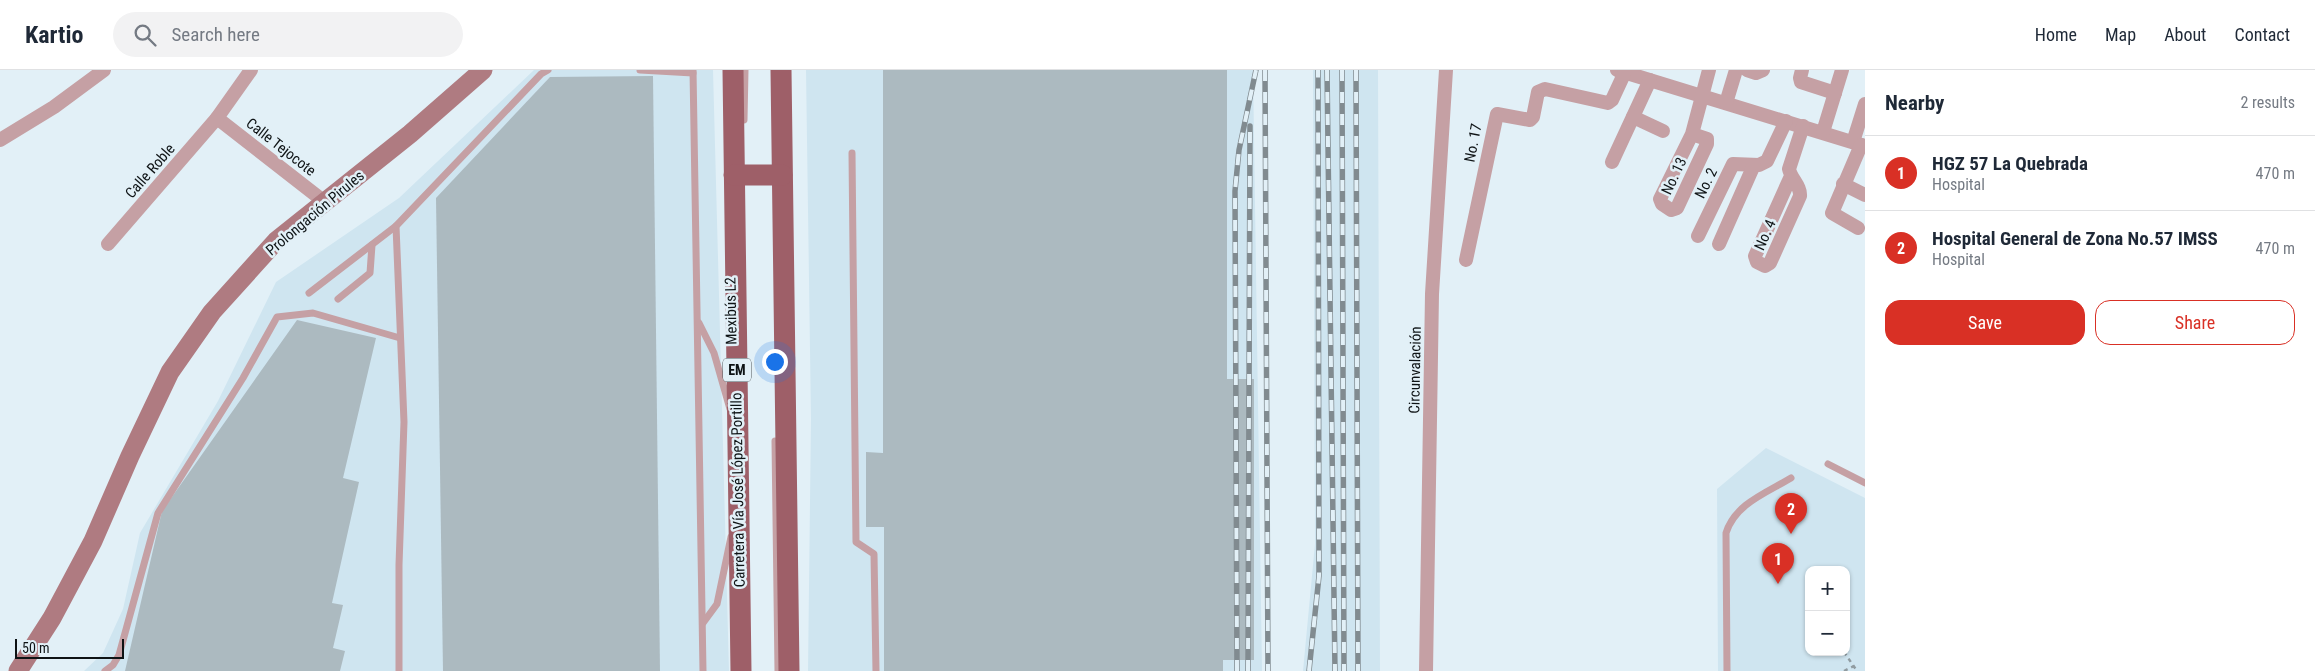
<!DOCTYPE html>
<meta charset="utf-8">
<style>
:root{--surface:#fff;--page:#f2f2f3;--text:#1f2937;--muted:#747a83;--line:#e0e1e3;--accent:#d93025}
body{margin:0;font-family:"Roboto Condensed",sans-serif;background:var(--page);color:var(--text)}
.controls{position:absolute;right:15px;bottom:15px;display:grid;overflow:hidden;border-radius:10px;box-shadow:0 1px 4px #0004}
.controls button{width:45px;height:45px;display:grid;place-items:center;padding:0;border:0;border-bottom:1px solid var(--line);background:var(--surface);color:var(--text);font:25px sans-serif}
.scale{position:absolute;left:15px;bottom:12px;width:109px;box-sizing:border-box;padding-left:5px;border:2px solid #0e1315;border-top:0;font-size:14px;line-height:18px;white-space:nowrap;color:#0e1315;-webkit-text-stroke:4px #e2f0f7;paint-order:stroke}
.you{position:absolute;left:774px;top:291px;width:18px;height:18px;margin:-12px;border:4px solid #fff;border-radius:50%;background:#1a73e8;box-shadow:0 0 0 8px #1a73e833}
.badge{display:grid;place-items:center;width:32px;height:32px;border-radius:50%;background:var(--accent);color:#fff;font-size:16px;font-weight:700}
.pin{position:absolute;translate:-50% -41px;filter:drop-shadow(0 1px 2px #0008)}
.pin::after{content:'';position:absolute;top:26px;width:18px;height:15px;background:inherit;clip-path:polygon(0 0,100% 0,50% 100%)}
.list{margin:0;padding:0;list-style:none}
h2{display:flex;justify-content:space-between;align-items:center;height:65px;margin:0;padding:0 20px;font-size:21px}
h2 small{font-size:16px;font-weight:400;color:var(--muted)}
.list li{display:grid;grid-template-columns:32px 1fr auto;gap:15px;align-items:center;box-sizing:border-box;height:75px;padding:0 20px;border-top:1px solid var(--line)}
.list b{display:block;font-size:19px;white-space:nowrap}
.list p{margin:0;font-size:16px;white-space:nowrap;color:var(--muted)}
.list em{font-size:16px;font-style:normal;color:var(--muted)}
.actions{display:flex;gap:10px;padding:15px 20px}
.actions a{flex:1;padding:11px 0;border:1px solid var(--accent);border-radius:15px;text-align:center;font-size:18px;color:var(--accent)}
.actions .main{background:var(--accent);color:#fff}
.icon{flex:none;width:28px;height:28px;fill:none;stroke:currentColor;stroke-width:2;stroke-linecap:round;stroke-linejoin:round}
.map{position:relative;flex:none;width:1865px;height:601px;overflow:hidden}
header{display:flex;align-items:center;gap:30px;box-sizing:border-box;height:70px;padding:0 25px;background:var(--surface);border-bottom:1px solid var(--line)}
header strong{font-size:24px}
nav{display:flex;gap:28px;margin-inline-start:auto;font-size:18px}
.search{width:350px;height:45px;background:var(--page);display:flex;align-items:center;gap:12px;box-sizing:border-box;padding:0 18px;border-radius:28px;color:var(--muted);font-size:19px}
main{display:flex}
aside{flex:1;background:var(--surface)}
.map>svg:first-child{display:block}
.built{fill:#cfe5f0;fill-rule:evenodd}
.building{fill:#acbac0}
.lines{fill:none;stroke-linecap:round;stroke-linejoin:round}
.path{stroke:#909ba0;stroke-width:2.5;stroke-dasharray:4 4;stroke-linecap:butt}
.service{stroke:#c5a0a4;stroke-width:7}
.minor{stroke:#c5a0a4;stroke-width:14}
.secondary{stroke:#af7b81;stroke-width:19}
.primary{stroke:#9e5f68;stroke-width:21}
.rail-casing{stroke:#818b90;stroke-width:5.5}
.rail{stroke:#e2f0f7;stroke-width:4;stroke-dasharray:11;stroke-linecap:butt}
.labels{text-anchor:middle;stroke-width:5;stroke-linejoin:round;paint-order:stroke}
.shield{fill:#e2f0f7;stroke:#4e5559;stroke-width:1}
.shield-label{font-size:14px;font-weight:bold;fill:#0e1315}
.street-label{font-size:15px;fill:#0e1315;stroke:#e2f0f7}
</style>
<header>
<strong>Kartio</strong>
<div class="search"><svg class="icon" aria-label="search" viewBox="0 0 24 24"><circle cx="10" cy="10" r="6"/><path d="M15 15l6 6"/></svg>Search here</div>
<nav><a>Home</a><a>Map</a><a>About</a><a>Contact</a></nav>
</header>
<main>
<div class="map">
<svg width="1865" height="601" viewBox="0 0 1865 601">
<rect width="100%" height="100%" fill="#e2f0f7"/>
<g class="built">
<polygon points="534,0 713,0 729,601 84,601 103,583 123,539 140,463 218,331 276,212 399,128"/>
<polygon points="806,0 1253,0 1262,601 808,601 811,349"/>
<polygon points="1313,0 1378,0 1380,601 1303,601 1315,474"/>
<path d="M1766,378L1865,428V601H1718L1717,419ZM1809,500H1846V582H1809Z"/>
</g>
<g class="building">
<polygon points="883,0 1227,0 1227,309 1254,309 1254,590 1223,590 1223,601 884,601 884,457 866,457 866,382 883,383"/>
<polygon points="653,6 660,601 443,601 436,128 550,7"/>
<polygon points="297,250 376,268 343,408 359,412 332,533 343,535 333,578 345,581 340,601 125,601 162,441"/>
</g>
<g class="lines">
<g class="path">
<polyline points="1844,582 1857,601"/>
<polyline points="1844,601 1854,596"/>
</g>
<g class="service">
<polyline points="640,0 693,3"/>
<polyline points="693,0 703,601"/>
<polyline points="744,50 745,0"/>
<polyline points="852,83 856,472 874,484 876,601"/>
<polyline points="309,223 396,156"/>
<polyline points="338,229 370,203 372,175"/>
<polyline points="699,253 714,283 730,339"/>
<polyline points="775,371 778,601"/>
<polyline points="1828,394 1865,413"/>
<polyline points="703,553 717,534 731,467"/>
<polyline points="105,601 113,595 119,585 158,443 243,308 277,247 313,243 400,268"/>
<polyline points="399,601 399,495 404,352 396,156 541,4 548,0"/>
<path d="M1727,601L1726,463C1735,434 1766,423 1791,408"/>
</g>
<g class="minor">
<polyline points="1617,0 1865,76"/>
<polyline points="1747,0 1756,3 1763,0"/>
<polyline points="1802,0 1800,8 1801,12 1835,23"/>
<polyline points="1726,33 1736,0"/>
<polyline points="1633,47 1663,61"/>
<polyline points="217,48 326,133"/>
<polyline points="1823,62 1842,0"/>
<polyline points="1692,64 1707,69 1707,74 1677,138 1671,140 1662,134 1660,129 1692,64 1709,0"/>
<polyline points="0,70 54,37 104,0"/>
<polyline points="1853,72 1865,34"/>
<polyline points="1612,92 1650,10"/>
<path d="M1791,106L1755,186L1757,192L1765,196L1770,193L1800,126C1801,116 1791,109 1789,99L1803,56"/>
<polyline points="1843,114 1865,125"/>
<polyline points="1858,158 1832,143 1861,75"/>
<polyline points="1698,166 1733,94 1759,95 1767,91 1786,51"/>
<polyline points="108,174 217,48 251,0"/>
<polyline points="1719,174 1754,95"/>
<polyline points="1466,190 1497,44 1530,50 1533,47 1538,22 1545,19 1608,33 1612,30 1625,2"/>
<polyline points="1426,601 1432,224 1446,0"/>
</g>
<polyline class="secondary" points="18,601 52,548 93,471 130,386 170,302 212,242 276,171 410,64 483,0"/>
<g class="primary">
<polyline points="733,0 741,601"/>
<polyline points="781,0 789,601"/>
<polyline points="734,105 782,105"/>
</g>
<g class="rail-casing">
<g id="rail">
<polyline points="1265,0 1268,601"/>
<polyline points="1327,0 1335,601"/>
<polyline points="1342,0 1344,601"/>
<polyline points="1356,0 1358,601"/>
<polyline points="1237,601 1235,121 1239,80 1256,0"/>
<polyline points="1248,601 1250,56"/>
<polyline points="1309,601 1319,506 1318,0"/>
</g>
</g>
<use href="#rail" class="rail"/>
</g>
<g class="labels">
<rect class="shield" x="723" y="288.5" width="28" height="23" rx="4"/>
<g class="shield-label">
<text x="737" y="305">EM</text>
</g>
<g class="street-label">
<text transform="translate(1473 73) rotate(-79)" y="5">No. 17</text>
<text transform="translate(281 77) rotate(38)" y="5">Calle Tejocote</text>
<text transform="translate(150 101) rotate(-49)" y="5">Calle Roble</text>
<text transform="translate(1674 106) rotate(-65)" y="5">No. 13</text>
<text transform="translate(1706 113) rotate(-64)" y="5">No. 2</text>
<text transform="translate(315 143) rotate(-40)" y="5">Prolongación Pirules</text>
<text transform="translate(1765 165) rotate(-66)" y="5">No. 4</text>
<text transform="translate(731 241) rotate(-91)" y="5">Mexibús L2</text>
<text transform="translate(1415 300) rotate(-89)" y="5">Circunvalación</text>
<text transform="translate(738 420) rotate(-91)" y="5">Carretera Vía José López Portillo</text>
</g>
</g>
</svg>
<div class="controls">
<button>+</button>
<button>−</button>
</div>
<div class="scale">50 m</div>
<div class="you"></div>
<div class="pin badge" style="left:1778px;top:514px">1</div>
<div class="pin badge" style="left:1791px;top:464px">2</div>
</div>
<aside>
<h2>Nearby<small>2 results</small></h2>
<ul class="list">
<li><span class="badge">1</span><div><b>HGZ 57 La Quebrada</b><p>Hospital</p></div><em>470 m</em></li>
<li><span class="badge">2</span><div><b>Hospital General de Zona No.57 IMSS</b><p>Hospital</p></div><em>470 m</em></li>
</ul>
<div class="actions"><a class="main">Save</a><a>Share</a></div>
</aside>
</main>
